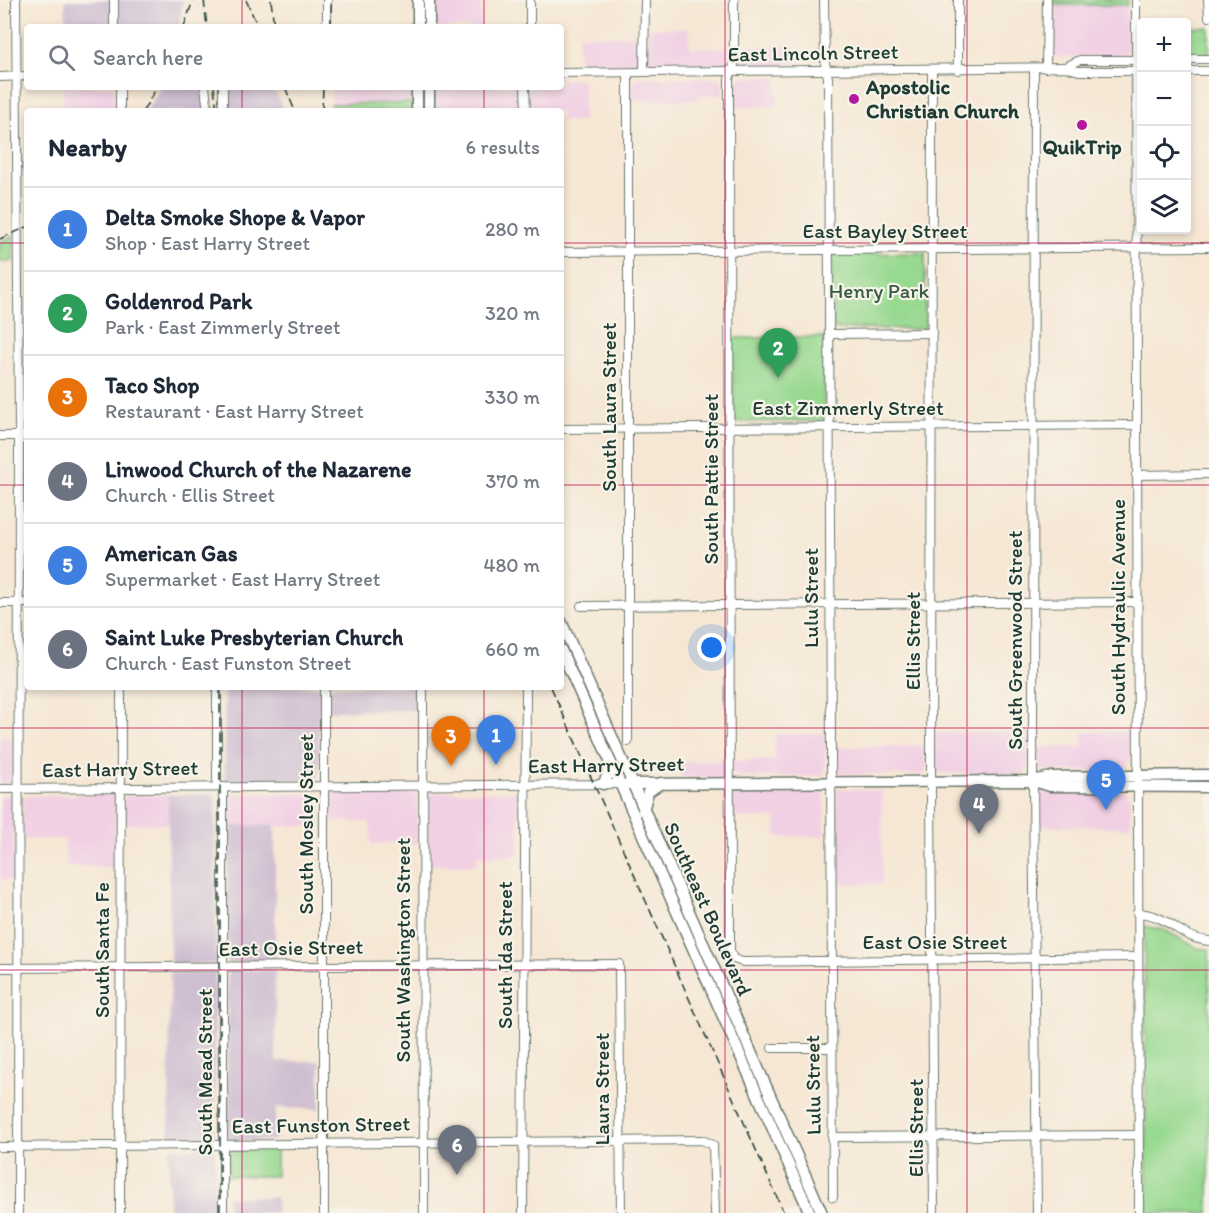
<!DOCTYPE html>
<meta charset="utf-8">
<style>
:root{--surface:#fff;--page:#f2f2f3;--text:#1f2937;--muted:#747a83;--line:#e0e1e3;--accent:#111827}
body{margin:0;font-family:Itim,sans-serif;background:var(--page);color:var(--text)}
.controls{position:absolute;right:18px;top:18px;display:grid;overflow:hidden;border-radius:6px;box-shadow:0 3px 9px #0003}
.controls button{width:54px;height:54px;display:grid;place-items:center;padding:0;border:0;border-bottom:2px solid var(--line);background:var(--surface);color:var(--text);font:30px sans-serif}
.you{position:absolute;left:712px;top:648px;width:21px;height:21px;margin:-15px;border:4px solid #fff;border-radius:50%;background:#1a73e8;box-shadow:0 0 0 9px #1a73e833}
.badge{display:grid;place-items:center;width:39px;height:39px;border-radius:50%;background:var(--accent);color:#fff;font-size:20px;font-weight:700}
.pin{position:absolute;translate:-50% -50px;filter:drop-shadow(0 2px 3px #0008)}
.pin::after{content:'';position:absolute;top:32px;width:21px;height:18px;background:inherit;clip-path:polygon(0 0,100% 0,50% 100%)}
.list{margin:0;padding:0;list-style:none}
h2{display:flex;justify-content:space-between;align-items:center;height:78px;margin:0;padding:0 24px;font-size:26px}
h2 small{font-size:20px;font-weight:400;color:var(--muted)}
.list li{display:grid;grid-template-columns:39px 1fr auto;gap:18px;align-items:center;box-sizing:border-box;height:84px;padding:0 24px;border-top:2px solid var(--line)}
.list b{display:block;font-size:22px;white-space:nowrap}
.list p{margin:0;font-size:20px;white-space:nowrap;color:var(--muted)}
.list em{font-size:20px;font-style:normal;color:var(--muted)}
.icon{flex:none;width:33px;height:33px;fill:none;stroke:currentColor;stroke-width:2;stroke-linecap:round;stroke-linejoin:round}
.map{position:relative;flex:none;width:1209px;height:1213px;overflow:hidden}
.search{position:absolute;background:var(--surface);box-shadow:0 3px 9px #0003;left:24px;top:24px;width:540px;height:66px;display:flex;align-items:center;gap:15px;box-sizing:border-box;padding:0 21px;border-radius:6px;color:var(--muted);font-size:22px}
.panel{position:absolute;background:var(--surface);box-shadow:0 3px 9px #0003;left:24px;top:108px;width:540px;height:582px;border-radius:6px}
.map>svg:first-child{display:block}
.built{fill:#f1d0e4}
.industrial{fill:#cebed1}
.green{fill:#98d990;stroke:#5c8b62;stroke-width:1.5}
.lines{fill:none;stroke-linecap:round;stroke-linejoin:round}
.minor-casing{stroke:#6a786c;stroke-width:10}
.major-casing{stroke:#6a786c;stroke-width:13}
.minor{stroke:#fff;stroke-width:8}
.major{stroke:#fff;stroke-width:10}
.rail{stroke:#1f3d34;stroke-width:1.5;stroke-dasharray:9 4.5;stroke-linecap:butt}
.grid{fill:none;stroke:#c2185b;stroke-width:1.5;stroke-opacity:0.55}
.poi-dot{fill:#b5179e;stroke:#f7f3e8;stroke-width:2}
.labels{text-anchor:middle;stroke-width:4.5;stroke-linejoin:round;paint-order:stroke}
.street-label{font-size:21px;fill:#1f3d34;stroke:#f7f3e8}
.poi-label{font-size:21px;font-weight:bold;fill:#1f3d34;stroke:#f7f3e8;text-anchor:start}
.park-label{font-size:21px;fill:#375c46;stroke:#f7f3e8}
</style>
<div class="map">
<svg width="1209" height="1213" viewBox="0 0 1209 1213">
<rect width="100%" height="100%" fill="#f7f3e8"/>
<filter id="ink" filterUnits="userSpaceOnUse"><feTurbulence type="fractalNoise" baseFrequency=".0167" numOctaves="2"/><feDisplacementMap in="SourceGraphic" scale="12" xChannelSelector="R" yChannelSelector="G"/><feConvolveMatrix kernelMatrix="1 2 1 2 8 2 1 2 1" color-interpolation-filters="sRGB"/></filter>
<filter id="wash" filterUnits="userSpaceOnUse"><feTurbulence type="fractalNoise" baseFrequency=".008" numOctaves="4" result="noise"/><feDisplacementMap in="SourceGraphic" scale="24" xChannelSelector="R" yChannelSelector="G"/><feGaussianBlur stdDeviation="1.35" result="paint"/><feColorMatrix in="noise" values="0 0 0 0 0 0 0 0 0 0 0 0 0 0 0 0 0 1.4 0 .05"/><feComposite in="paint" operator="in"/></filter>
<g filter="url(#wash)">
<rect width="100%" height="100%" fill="#f6e7d4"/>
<g class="built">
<polygon points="433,0 480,0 481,26 526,27 433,27"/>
<polygon points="1050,5 1128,5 1127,51 1121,56 1115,57 1052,57"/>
<polygon points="648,28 689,28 690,48 729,47 728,64 649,65"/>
<polygon points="578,35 640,36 639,64 579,66"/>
<polygon points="739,47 797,47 797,65 744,65 739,62"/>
<polygon points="740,77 777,77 778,106 732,107 732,84"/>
<polygon points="637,78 719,78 723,83 723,95 699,95 699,100 631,100 631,87"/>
<polygon points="561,79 583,79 583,121 561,121 561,111 528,111 528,87 561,87"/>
<polygon points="63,87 114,87 115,111 63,111"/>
<polygon points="331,87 414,87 414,103 331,104"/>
<polygon points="433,87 521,87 520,111 433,111"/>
<polygon points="1131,731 1130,759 1125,768 1120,771 1038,771 1036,747 1082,747 1083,732"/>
<polygon points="1029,732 1029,766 1023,774 935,773 935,733"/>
<polygon points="825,733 825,770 821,776 740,777 732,772 732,761 775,760 775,734"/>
<polygon points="0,738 14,738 14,779 10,783 0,783"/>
<polygon points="928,746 927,766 924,775 834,774 832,747"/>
<polygon points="724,761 724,773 720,778 681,777 680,762"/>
<polygon points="1043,788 1126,791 1130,801 1130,827 1037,826 1036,793"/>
<polygon points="737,789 824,791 825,836 776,837 776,818 733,818 732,793"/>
<polygon points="836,789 882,790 882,884 834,884"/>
<polygon points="331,792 415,793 417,797 417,844 371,844 370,822 327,822 327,796"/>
<polygon points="432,792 518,792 519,855 477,856 477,865 428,865 428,796"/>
<polygon points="227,794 316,794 319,799 319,826 227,826"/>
<polygon points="112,795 115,796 115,867 66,867 65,839 22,839 23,796"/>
<polygon points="128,795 168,795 168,824 124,824 124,799"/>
<polygon points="0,796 10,796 14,801 14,880 0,880"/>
</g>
<g class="industrial">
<polygon points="65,0 183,0 179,27 66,27"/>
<polygon points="161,87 209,87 212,111 146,111"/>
<polygon points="226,87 273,87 284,111 226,111"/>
<polygon points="224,687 418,687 418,710 319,711 319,775 316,780 225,782"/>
<polygon points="215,794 216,964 170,964 168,795"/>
<polygon points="275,825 275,963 228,963 227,826"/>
<polygon points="275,970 276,1061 320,1061 320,1109 276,1108 276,1140 227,1141 228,971"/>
<polygon points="170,973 215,973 215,1140 169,1140"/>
<rect x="169" y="1148" width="46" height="65"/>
<polygon points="228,1197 276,1197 276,1213 227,1213"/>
</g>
<g class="green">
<rect x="1050" y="0" width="78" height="5"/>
<polygon points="1209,27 1209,56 1187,56 1186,28"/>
<polygon points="414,103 414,111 331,111 331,104"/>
<polygon points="13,236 13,261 0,262 0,242"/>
<polygon points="925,253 925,329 833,329 832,254"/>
<polygon points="824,337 824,421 734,422 732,338"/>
<polygon points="1144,926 1165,930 1197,948 1209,949 1209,1213 1147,1213"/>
<rect x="228" y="1148" width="48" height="28"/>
</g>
</g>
<g filter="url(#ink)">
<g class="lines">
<g class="minor-casing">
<g id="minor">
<polyline points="16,0 19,429 18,1213"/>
<polyline points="114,0 114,27"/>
<path d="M734,0V65L729,79C728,369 728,659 730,950L733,959L743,962L1137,957"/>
<polyline points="824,0 825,63 828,78 833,1197"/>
<polyline points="1136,0 1139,1213"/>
<polyline points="1208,0 1209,17"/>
<polyline points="327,27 327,0"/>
<polyline points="530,27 530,0"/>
<polyline points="1186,59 1209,59"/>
<polyline points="1065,67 1080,60 1142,60"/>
<polyline points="1034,68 1033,781 1037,1213"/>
<polyline points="1046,68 1047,0"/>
<polyline points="932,70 931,798 934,1213"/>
<polyline points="958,70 958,0"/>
<polyline points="1186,71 1209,71"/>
<polyline points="644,72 645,0"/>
<polyline points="561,73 1065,67 1079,71 1142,71"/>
<polyline points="0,77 27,76"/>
<polyline points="120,87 120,111"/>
<polyline points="205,87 208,111"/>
<polyline points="223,87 223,111"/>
<polyline points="525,87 526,111"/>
<polyline points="561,252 1209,247"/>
<polyline points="829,334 932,333"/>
<polyline points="561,429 1136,425"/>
<polyline points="0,436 27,436"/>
<polyline points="1136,475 1209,474"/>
<polyline points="0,603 27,603"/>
<polyline points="581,606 1136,602"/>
<polyline points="423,687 424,1213"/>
<polyline points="628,742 628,73"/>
<polyline points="217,787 217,687"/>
<polyline points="0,789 620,784"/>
<path d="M1137,913C1172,915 1177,938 1209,941"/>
<polyline points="0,968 619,964 621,1213"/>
<polyline points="772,1048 830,1048"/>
<polyline points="832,1137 1138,1135"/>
<polyline points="0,1147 702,1140 713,1145 715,1213"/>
<polyline points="120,1213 121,687"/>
<polyline points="223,1213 223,787"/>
<polyline points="324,1213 324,687"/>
<polyline points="523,1213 526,687"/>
</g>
</g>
<g class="major-casing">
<g id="major">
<polyline points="418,27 418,0"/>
<polyline points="429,27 429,0"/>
<polyline points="417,87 417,111"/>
<polyline points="429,87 429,111"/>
<polyline points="561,621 822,1213"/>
<polyline points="561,650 810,1213"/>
<polyline points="1034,781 1050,786 1209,787"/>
<polyline points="603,784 608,775 609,763"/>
<polyline points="627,784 1033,781 1051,777 1209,775"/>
<polyline points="643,811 648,792 661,783"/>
</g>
</g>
<use href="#minor" class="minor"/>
<use href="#major" class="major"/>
<g class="rail">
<polyline points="204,0 207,27"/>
<polyline points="246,0 258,27"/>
<polyline points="271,0 274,27"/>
<polyline points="184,27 193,0"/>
<polyline points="331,27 331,0"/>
<polyline points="214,87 217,111"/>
<polyline points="285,87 295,111"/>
<polyline points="143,111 157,87"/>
<polyline points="322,111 323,87"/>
<polyline points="0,239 27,227"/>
<polyline points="551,687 784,1213"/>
<polyline points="220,1213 220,687"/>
</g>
</g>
</g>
<path class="grid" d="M242,0V27M484,0V27M725,0V1213M967,0V1213M242,87V111M484,87V111M0,243H27M561,243H1209M0,485H27M561,485H1209M242,687V1213M484,687V1213M0,728H1209M0,970H1209"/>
<g class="poi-dot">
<circle cx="854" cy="99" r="6"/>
<circle cx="1082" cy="125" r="6"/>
</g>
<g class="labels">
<g class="street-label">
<text transform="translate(813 53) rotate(-1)" y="7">East Lincoln Street</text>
<text x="885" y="238">East Bayley Street</text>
<text transform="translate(609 407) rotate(-90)" y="7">South Laura Street</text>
<text x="848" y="415">East Zimmerly Street</text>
<text transform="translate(711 479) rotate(-90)" y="7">South Pattie Street</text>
<text transform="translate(811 598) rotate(-90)" y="7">Lulu Street</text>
<text transform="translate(1118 607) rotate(-90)" y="7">South Hydraulic Avenue</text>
<text transform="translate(1015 640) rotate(-90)" y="7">South Greenwood Street</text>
<text transform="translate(913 641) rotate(-90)" y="7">Ellis Street</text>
<text transform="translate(606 765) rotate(-1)" y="7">East Harry Street</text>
<text transform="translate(120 769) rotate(-1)" y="7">East Harry Street</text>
<text transform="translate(306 824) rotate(-90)" y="7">South Mosley Street</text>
<text transform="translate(708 909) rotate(66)" y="7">Southeast Boulevard</text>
<text x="935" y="949">East Osie Street</text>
<text transform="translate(291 948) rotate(-1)" y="7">East Osie Street</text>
<text transform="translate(102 950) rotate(-90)" y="7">South Santa Fe</text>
<text transform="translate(403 950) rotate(-90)" y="7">South Washington Street</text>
<text transform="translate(505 955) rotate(-90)" y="7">South Ida Street</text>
<text transform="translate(205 1072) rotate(-90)" y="7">South Mead Street</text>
<text transform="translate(813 1085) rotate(-91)" y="7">Lulu Street</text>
<text transform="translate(602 1089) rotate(-90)" y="7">Laura Street</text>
<text transform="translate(321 1125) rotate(-1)" y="7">East Funston Street</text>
<text transform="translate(916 1128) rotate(-90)" y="7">Ellis Street</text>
</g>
<g class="poi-label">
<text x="866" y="94">Apostolic<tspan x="866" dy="24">Christian Church</tspan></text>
<text x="1082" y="154" text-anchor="middle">QuikTrip</text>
</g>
<g class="park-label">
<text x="879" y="298">Henry Park</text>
</g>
</g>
</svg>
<div class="controls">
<button>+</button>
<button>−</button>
<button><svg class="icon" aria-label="locate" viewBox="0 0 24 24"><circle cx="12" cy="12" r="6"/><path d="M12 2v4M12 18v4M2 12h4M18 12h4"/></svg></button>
<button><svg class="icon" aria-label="layers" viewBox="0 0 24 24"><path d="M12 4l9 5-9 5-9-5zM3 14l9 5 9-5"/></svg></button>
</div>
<div class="you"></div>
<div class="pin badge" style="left:496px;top:765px;background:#3f7fe0">1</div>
<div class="pin badge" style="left:778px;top:378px;background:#2e9e5b">2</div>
<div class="pin badge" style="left:451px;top:766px;background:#e8710a">3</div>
<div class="pin badge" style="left:979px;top:834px;background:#6b7280">4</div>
<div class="pin badge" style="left:1106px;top:810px;background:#3f7fe0">5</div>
<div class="pin badge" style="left:457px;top:1175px;background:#6b7280">6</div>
<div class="search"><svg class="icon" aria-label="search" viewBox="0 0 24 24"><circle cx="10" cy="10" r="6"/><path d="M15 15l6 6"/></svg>Search here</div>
<section class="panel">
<h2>Nearby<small>6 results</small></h2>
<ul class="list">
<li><span class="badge" style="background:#3f7fe0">1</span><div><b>Delta Smoke Shope &amp; Vapor</b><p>Shop · East Harry Street</p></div><em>280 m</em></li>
<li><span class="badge" style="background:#2e9e5b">2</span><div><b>Goldenrod Park</b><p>Park · East Zimmerly Street</p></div><em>320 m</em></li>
<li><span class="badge" style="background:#e8710a">3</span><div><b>Taco Shop</b><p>Restaurant · East Harry Street</p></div><em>330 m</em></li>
<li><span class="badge" style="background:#6b7280">4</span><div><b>Linwood Church of the Nazarene</b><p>Church · Ellis Street</p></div><em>370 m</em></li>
<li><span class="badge" style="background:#3f7fe0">5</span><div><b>American Gas</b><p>Supermarket · East Harry Street</p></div><em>480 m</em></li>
<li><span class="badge" style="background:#6b7280">6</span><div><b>Saint Luke Presbyterian Church</b><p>Church · East Funston Street</p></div><em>660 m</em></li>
</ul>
</section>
</div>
